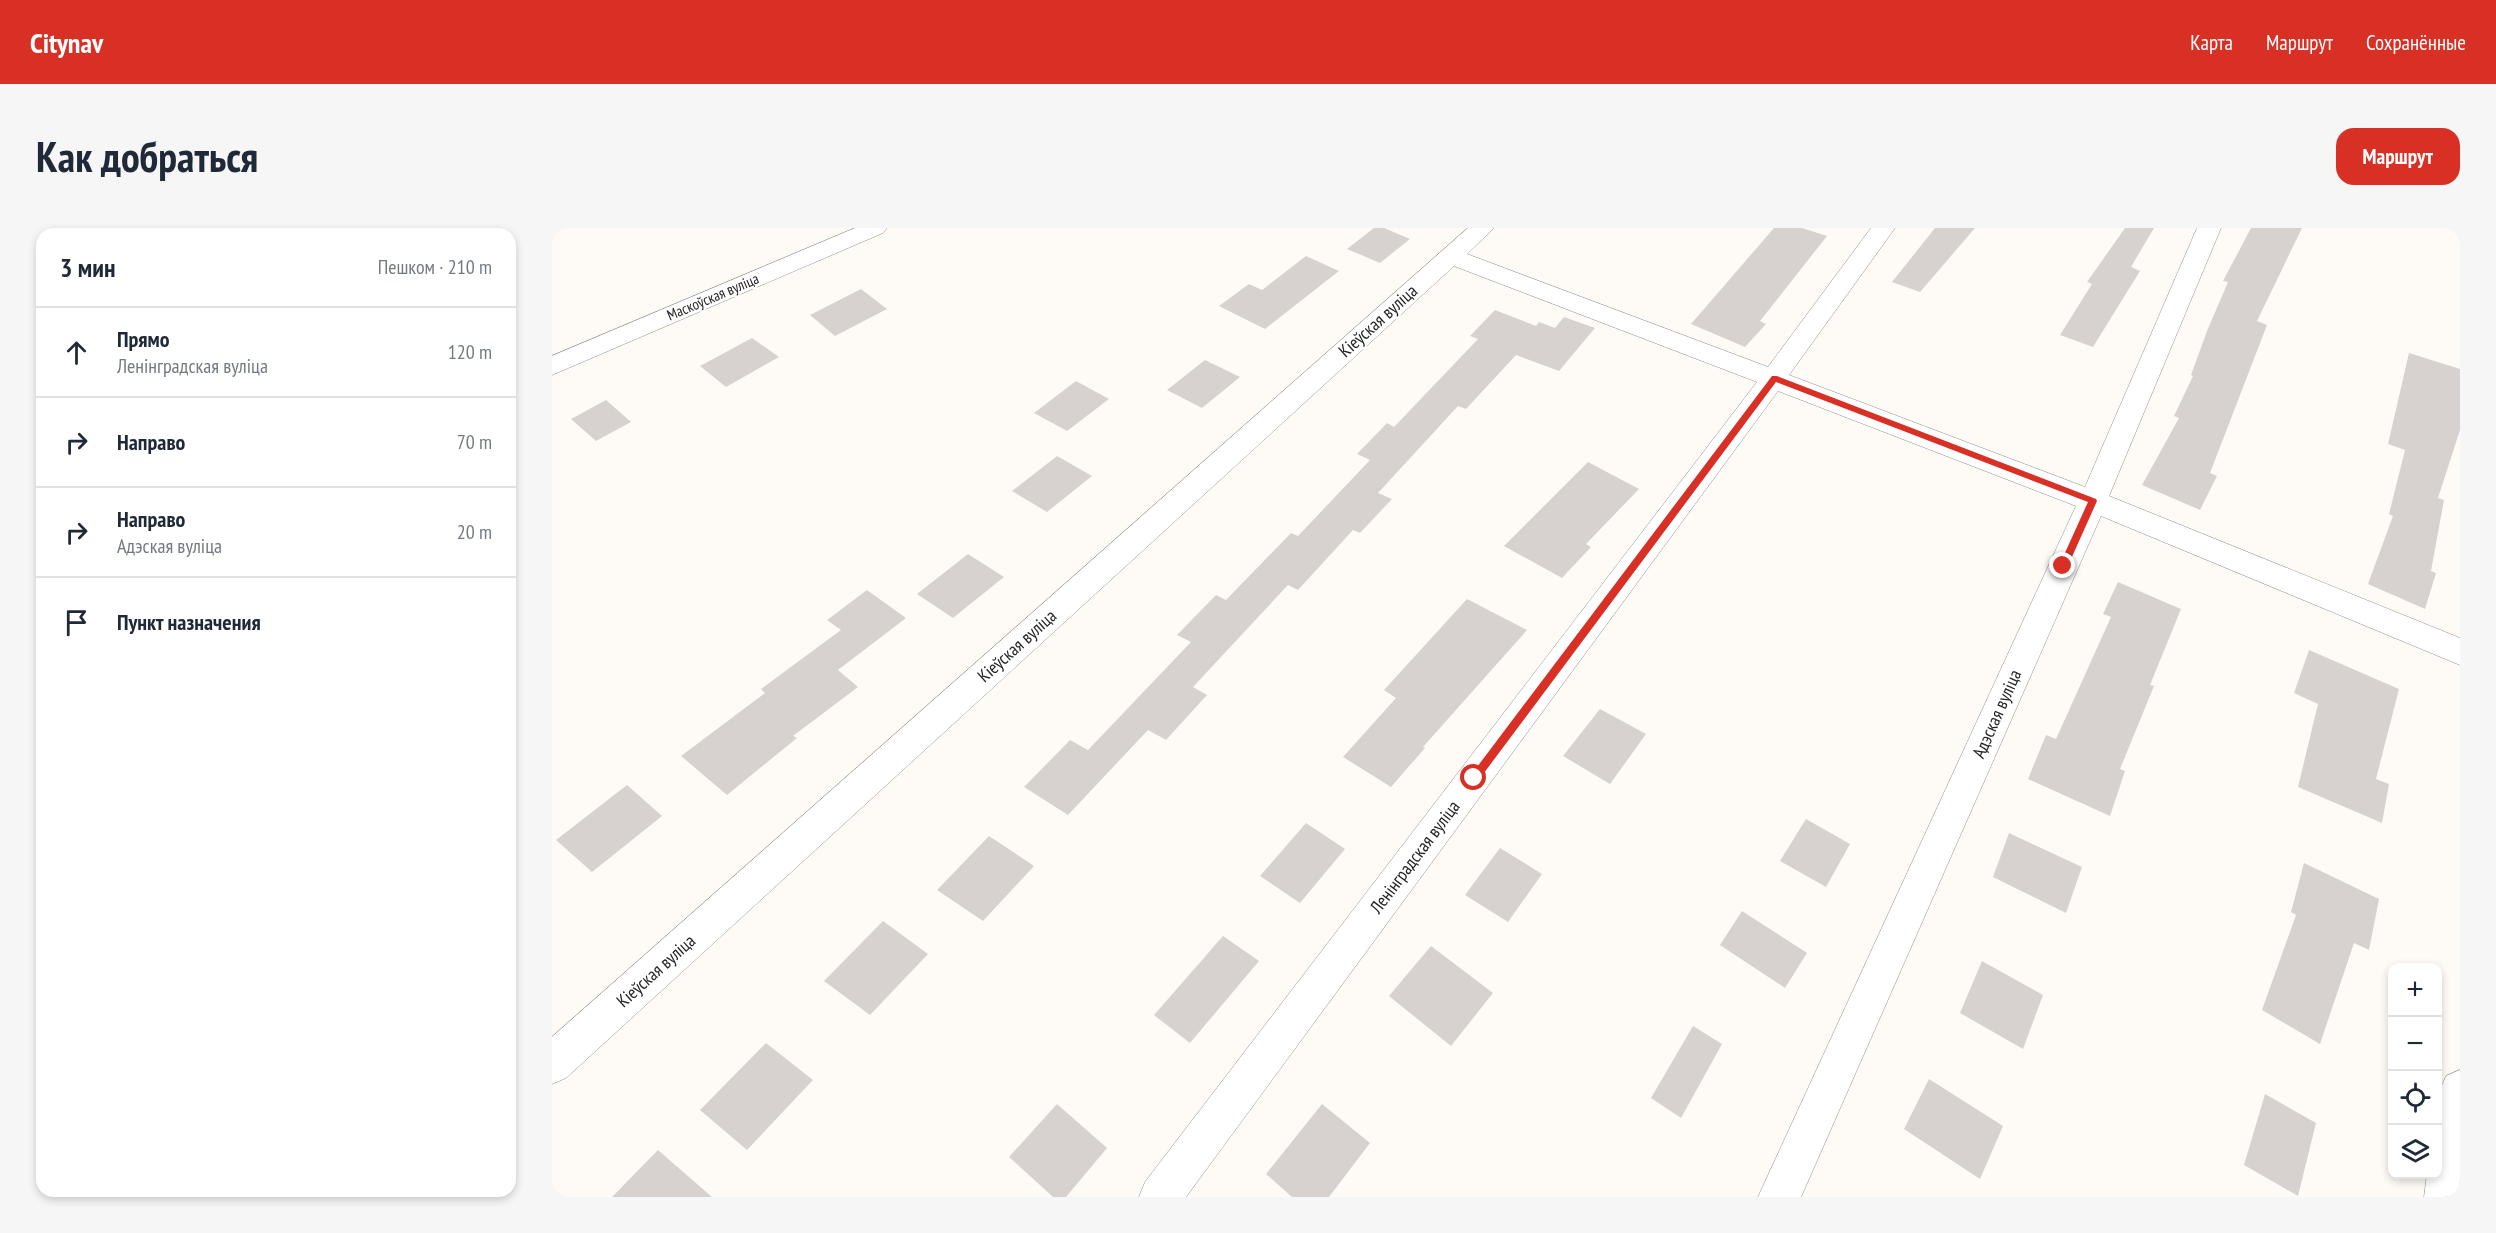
<!DOCTYPE html>
<html lang="ru">
<meta charset="utf-8">
<style>
:root{--surface:#fff;--page:#f6f6f7;--text:#1f2937;--muted:#747a83;--line:#e0e1e3;--accent:#d93025}
body{margin:0;font-family:"PT Sans Narrow",sans-serif;background:var(--page);color:var(--text)}
.controls{position:absolute;right:18px;bottom:18px;display:grid;overflow:hidden;border-radius:12px;box-shadow:0 3px 9px #0003}
.controls button{width:54px;height:54px;display:grid;place-items:center;padding:0;border:0;border-bottom:2px solid var(--line);background:var(--surface);color:var(--text);font:30px sans-serif}
.stop{position:absolute;width:18px;height:18px;margin:-14px;border:4px solid #d93025;border-radius:50%;background:#fff}
.stop.end{background:#d93025;border-color:#fff;box-shadow:0 2px 6px #0008}
.list{margin:0;padding:0;list-style:none}
h2{display:flex;justify-content:space-between;align-items:center;height:78px;margin:0;padding:0 24px;font-size:26px}
h2 small{font-size:20px;font-weight:400;color:var(--muted)}
.list li{display:grid;grid-template-columns:39px 1fr auto;gap:18px;align-items:center;box-sizing:border-box;height:90px;padding:0 24px;border-top:2px solid var(--line)}
.list b{display:block;font-size:22px;white-space:nowrap}
.list p{margin:0;font-size:20px;white-space:nowrap;color:var(--muted)}
.list em{font-size:20px;font-style:normal;color:var(--muted)}
.icon{flex:none;width:33px;height:33px;fill:none;stroke:currentColor;stroke-width:2;stroke-linecap:round;stroke-linejoin:round}
.map{position:relative;flex:none;width:1908px;height:969px;overflow:hidden;border-radius:18px}
header{display:flex;align-items:center;gap:36px;box-sizing:border-box;height:84px;padding:0 30px;background:var(--accent);color:#fff}
header strong{font-size:28px}
nav{display:flex;gap:33px;margin-inline-start:auto;font-size:21px}
.intro{display:flex;align-items:center;justify-content:space-between;box-sizing:border-box;height:144px;padding:0 36px}
h1{margin:0;font-size:42px}
.button{padding:15px 27px;border-radius:18px;background:var(--accent);color:#fff;font-size:21px;font-weight:700}
main{display:flex;gap:36px;padding:0 36px}
aside{flex:1;background:var(--surface);border-radius:18px;box-shadow:0 3px 9px #0003}
.map>svg:first-child{display:block}
.building{fill:#d7d2d0}
.lines{fill:none;stroke-linecap:round;stroke-linejoin:round}
.minor-casing{stroke:#928f8b;stroke-width:1}
.minor{fill:#fff;fill-rule:evenodd}
.route{fill:#d93025}
.labels{text-anchor:middle;stroke-width:4.5;stroke-linejoin:round;paint-order:stroke}
.far-street-label{font-size:15px;fill:#242322;stroke:#fff}
.street-label{font-size:18px;fill:#242322;stroke:#fff}
</style>
<header>
<strong>Citynav</strong>
<nav><a>Карта</a><a>Маршрут</a><a>Сохранённые</a></nav>
</header>
<div class="intro"><h1>Как добраться</h1><a class="button">Маршрут</a></div>
<main>
<aside>
<h2>3 мин<small>Пешком · 210 m</small></h2>
<ul class="list">
<li><svg class="icon" aria-label="ahead" viewBox="0 0 24 24"><path d="M12 20V5M6 11l6-6 6 6"/></svg><div><b>Прямо</b><p>Ленінградская вуліца</p></div><em>120 m</em></li>
<li><svg class="icon" aria-label="right" viewBox="0 0 24 24"><path d="M7 20v-9h11M14 6l5 5-5 5"/></svg><div><b>Направо</b></div><em>70 m</em></li>
<li><svg class="icon" aria-label="right" viewBox="0 0 24 24"><path d="M7 20v-9h11M14 6l5 5-5 5"/></svg><div><b>Направо</b><p>Адэская вуліца</p></div><em>20 m</em></li>
<li><svg class="icon" aria-label="arrive" viewBox="0 0 24 24"><path d="M6 21V4h12l-3 4 3 4H6"/></svg><div><b>Пункт назначения</b></div></li>
</ul>
</aside>
<div class="map">
<svg width="1908" height="969" viewBox="0 0 1908 969">
<rect width="100%" height="100%" fill="#fefbf7"/>
<g class="building">
<polygon points="822,0 832,0 858,11 828,35 795,21"/>
<polygon points="1222,0 1250,0 1275,8 1208,93 1214,96 1193,119 1139,96"/>
<polygon points="1383,0 1423,0 1368,64 1340,54"/>
<polygon points="1573,0 1602,0 1579,39 1588,43 1541,119 1508,107 1540,56 1535,54"/>
<polygon points="1699,0 1750,0 1705,93 1715,97 1658,245 1665,248 1648,282 1590,257 1627,190 1622,188 1641,148 1639,147 1655,103 1676,54 1671,53"/>
<polygon points="754,28 787,43 713,101 667,78 697,56 710,62"/>
<polygon points="309,61 335,81 283,108 258,87"/>
<polygon points="943,82 984,98 987,94 1003,100 1012,89 1043,100 1007,143 964,127 914,181 906,178 826,265 840,271 808,305 801,302 746,362 736,357 641,459 655,467 614,512 596,502 516,587 472,559 518,512 536,522 639,414 625,407 664,367 674,372 739,305 746,308 818,232 805,226 835,195 842,199 926,111 918,108"/>
<polygon points="200,110 227,129 174,159 148,138"/>
<polygon points="1857,125 1908,141 1908,202 1886,270 1892,272 1879,343 1884,345 1873,381 1816,356 1841,288 1837,286 1853,222 1836,216"/>
<polygon points="653,132 688,149 650,180 615,162"/>
<polygon points="524,153 557,171 515,203 482,185"/>
<polygon points="54,172 79,194 44,213 19,191"/>
<polygon points="505,228 540,248 495,284 460,263"/>
<polygon points="1036,234 1087,261 1034,316 1039,319 1010,350 952,318"/>
<polygon points="416,326 452,349 401,390 365,366"/>
<polygon points="1566,354 1629,381 1598,457 1602,458 1568,541 1573,543 1558,588 1476,551 1494,507 1504,511 1559,389 1551,386"/>
<polygon points="315,362 354,390 286,442 306,459 241,508 245,510 175,567 129,528 213,465 209,461 289,402 275,392"/>
<polygon points="915,371 975,402 871,519 873,520 839,559 791,529 844,470 832,462"/>
<polygon points="1757,422 1847,461 1824,551 1837,556 1830,595 1746,559 1766,476 1742,465"/>
<polygon points="1048,481 1094,506 1058,556 1011,528"/>
<polygon points="75,557 110,588 40,644 4,612"/>
<polygon points="1254,591 1298,616 1274,659 1228,633"/>
<polygon points="754,595 793,621 748,675 708,648"/>
<polygon points="1457,605 1530,639 1514,685 1441,649"/>
<polygon points="437,608 482,638 431,693 385,662"/>
<polygon points="948,620 990,646 956,694 913,667"/>
<polygon points="1752,635 1827,671 1817,722 1802,715 1768,816 1710,782 1744,687 1739,684"/>
<polygon points="1190,683 1255,725 1233,760 1168,717"/>
<polygon points="331,693 376,726 318,787 272,753"/>
<polygon points="671,708 707,733 638,815 602,787"/>
<polygon points="879,718 941,765 899,818 837,768"/>
<polygon points="1430,733 1491,767 1471,821 1408,785"/>
<polygon points="1141,798 1170,816 1129,890 1099,870"/>
<polygon points="214,815 261,852 195,922 148,882"/>
<polygon points="1377,851 1451,898 1428,951 1352,901"/>
<polygon points="1713,866 1764,895 1746,968 1692,937"/>
<polygon points="505,876 555,920 514,969 501,969 457,929"/>
<polygon points="770,876 818,915 777,969 740,969 714,946"/>
<polygon points="106,922 160,969 60,969"/>
</g>
<g class="lines">
<g class="minor-casing">
<g id="minor">
<polygon points="303,0 335,0 331,5 0,147 0,128"/>
<polygon points="916,0 942,0 915,26 1216,139 1319,0 1343,0 1237,147 1533,259 1645,0 1669,0 1557,268 1908,410 1908,437 1549,288 1249,969 1206,969 1524,278 1226,163 634,969 587,969 593,954 1205,154 902,38 14,850 0,856 0,809"/>
<polygon points="1908,842 1908,969 1872,969 1875,946 1886,946 1886,876 1888,862 1894,848"/>
</g>
</g>
<use href="#minor" class="minor"/>
</g>
<polygon class="route" points="1220,148 1225,148 1544,271 1545,273 1515,340 1511,341 1507,338 1536,274 1224,154 926,553 919,553 919,547"/>
<g class="labels">
<g class="far-street-label">
<text transform="translate(161 69) rotate(-23)" y="5">Маскоўская вуліца</text>
</g>
<g class="street-label">
<text transform="translate(826 93) rotate(-42)" y="6">Кіеўская вуліца</text>
<text transform="translate(465 418) rotate(-42)" y="6">Кіеўская вуліца</text>
<text transform="translate(1445 486) rotate(-66)" y="6">Адэская вуліца</text>
<text transform="translate(863 629) rotate(-53)" y="6">Ленінградская вуліца</text>
<text transform="translate(104 743) rotate(-42)" y="6">Кіеўская вуліца</text>
</g>
</g>
</svg>
<div class="controls">
<button>+</button>
<button>−</button>
<button><svg class="icon" aria-label="locate" viewBox="0 0 24 24"><circle cx="12" cy="12" r="6"/><path d="M12 2v4M12 18v4M2 12h4M18 12h4"/></svg></button>
<button><svg class="icon" aria-label="layers" viewBox="0 0 24 24"><path d="M12 4l9 5-9 5-9-5zM3 14l9 5 9-5"/></svg></button>
</div>
<div class="stop" style="left:922px;top:550px"></div>
<div class="stop end" style="left:1511px;top:338px"></div>
</div>
</main>
